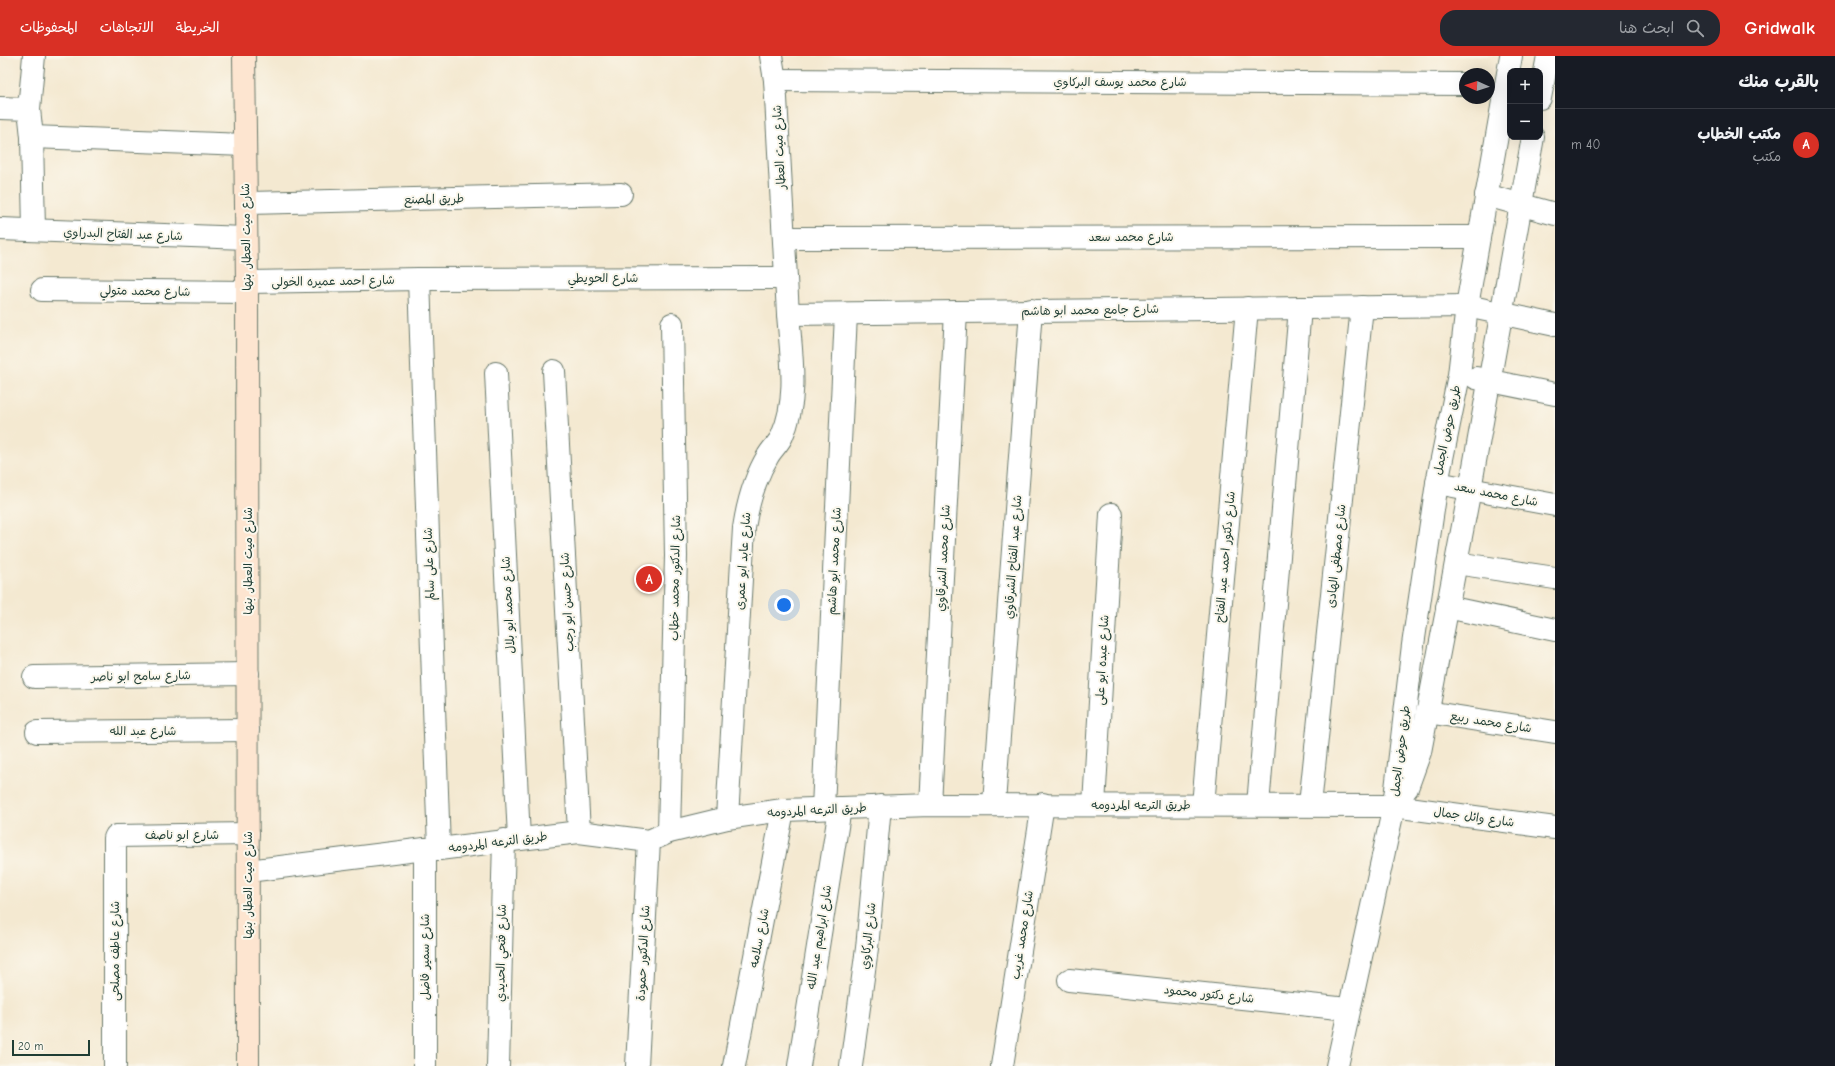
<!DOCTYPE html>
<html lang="ar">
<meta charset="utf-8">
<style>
:root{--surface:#171b24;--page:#242831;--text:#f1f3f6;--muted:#9ea1a6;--line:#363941;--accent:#d93025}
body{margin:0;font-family:"Comic Neue","Playpen Sans Arabic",sans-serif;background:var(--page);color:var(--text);direction:rtl}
.controls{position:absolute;right:12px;top:12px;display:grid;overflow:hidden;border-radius:8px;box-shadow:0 4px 16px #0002}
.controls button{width:36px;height:36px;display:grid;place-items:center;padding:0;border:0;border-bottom:1px solid var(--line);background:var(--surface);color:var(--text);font:20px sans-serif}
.compass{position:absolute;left:1459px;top:12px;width:36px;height:36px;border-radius:50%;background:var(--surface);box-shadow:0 4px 16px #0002;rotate:273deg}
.scale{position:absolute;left:12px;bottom:10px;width:78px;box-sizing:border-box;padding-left:4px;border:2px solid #1f3d34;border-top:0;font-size:11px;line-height:14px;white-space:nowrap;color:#1f3d34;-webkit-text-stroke:3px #fbf7ec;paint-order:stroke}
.you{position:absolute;left:784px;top:549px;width:14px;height:14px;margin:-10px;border:3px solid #fff;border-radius:50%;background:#1a73e8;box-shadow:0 0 0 6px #1a73e833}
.badge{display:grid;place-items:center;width:26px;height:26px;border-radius:50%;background:var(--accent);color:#fff;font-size:13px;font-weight:700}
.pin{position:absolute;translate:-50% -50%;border:2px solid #fff;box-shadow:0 1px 4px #0006}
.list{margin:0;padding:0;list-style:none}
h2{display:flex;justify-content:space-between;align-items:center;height:52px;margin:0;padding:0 16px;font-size:17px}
h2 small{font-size:13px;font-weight:400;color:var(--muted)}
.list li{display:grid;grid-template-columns:26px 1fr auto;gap:12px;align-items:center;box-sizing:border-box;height:72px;padding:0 16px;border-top:1px solid var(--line)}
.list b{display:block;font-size:15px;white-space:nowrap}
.list p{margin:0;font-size:13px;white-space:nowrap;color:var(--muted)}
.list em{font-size:13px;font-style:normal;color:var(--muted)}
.icon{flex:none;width:22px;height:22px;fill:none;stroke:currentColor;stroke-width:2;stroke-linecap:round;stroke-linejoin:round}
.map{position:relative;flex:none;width:1555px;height:1010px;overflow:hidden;direction:ltr}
header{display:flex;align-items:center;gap:24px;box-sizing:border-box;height:56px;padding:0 20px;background:var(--accent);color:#fff}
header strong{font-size:19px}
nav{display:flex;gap:22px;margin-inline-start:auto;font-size:14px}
.search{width:280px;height:36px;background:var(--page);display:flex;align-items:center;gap:10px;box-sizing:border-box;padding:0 14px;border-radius:16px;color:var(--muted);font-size:15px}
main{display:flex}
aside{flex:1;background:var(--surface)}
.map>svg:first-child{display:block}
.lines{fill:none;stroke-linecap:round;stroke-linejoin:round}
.minor-casing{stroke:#6a796b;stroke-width:24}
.secondary-casing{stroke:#6a796b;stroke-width:24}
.minor{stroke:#fff;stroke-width:22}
.secondary{stroke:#fde5d0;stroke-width:22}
.labels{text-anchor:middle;stroke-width:4;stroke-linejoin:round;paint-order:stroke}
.street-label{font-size:12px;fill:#1f3d34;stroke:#fbf7ec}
</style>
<header>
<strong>Gridwalk</strong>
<div class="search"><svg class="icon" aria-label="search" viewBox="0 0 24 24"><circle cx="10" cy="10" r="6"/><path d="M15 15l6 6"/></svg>ابحث هنا</div>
<nav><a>الخريطة</a><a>الاتجاهات</a><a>المحفوظات</a></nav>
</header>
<main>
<aside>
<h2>بالقرب منك<small></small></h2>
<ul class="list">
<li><span class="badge">A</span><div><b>مكتب الخطاب</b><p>مكتب</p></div><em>40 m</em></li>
</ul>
</aside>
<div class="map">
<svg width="1555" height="1010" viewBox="0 0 1555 1010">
<rect width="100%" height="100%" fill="#fbf7ec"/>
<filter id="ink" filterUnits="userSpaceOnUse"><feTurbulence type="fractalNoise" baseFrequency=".025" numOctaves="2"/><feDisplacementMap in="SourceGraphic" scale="8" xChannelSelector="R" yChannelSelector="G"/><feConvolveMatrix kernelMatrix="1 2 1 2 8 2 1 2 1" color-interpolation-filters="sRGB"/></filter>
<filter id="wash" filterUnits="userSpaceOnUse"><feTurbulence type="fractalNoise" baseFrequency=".012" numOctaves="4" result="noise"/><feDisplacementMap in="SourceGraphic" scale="16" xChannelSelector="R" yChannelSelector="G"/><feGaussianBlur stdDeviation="0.9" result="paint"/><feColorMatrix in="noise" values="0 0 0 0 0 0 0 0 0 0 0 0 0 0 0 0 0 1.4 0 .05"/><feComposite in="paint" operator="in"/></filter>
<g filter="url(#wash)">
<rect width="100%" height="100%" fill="#f4e9d1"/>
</g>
<g filter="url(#ink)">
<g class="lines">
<g class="minor-casing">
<g id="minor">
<polyline points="34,0 29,53 32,81 34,174"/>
<polyline points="771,0 775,24 788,258 1467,250 1555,269"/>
<polyline points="775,24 1465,28"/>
<polyline points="1540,42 1548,0"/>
<polyline points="0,52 29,53"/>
<polyline points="32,81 245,89"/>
<polyline points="1486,139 1555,158"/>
<polyline points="246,147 621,138"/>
<polyline points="0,173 246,182"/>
<polyline points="784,182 1479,181"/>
<polyline points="419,223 439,793"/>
<polyline points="247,226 419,223 786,222"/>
<polyline points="42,234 247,236"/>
<polyline points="554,315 579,776"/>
<polyline points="496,317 519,782"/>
<polyline points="1476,322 1555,338"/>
<polyline points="1437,427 1555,449"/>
<polyline points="1456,507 1555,522"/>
<polyline points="1447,551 1555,574"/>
<polyline points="34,621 248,618"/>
<polyline points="1427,656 1555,676"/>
<polyline points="37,676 248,674"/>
<polyline points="1399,742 1407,732 1420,696 1470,433 1533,81"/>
<polyline points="994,747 1031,254"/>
<polyline points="930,749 956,256"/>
<polyline points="1094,749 1111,458"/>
<polyline points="1203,749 1247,252"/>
<polyline points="1258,749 1300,252"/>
<polyline points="1310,749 1362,251"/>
<polyline points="823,752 846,258"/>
<path d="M727,762L744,472C748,446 754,423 768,400C772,393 779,387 782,380C799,343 791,298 788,258"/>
<polyline points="669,776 676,500 672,268"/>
<polyline points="248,815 425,793 439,793 579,776 649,785 669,776 727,762 783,754 930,749 1394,750 1555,772"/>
<polyline points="1069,924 1348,953"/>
<polyline points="115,1010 115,782 116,780 248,778"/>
<polyline points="425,1010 425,793"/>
<polyline points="498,1010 504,784"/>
<polyline points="637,1010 649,785"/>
<polyline points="734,1010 783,754"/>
<polyline points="799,1010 840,752"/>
<polyline points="851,1010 867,892 880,750"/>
<polyline points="1002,1010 1043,748"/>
<polyline points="1337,1010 1394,750 1413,589 1437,427 1459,319 1467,250 1511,0"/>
</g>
</g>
<g class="secondary-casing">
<polyline id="secondary" points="244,0 247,226 248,1010"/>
</g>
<use href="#minor" class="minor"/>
<use href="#secondary" class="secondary"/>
</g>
</g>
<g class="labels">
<g class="street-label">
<text x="1120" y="30">شارع محمد يوسف البركاوي</text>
<text transform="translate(779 91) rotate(-93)" y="4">شارع ميت العطار</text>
<text transform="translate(434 143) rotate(-1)" y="4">طريق المصنع</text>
<text transform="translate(123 178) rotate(2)" y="4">شارع عبد الفتاح البدراوي</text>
<text transform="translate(246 181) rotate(-91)" y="4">شارع ميت العطار, بنها</text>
<text x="1131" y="185">شارع محمد سعد</text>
<text x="603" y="226">شارع الحويطي</text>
<text transform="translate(333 225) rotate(-1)" y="4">شارع احمد عميره الخولى</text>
<text transform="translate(145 235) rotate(1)" y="4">شارع محمد متولي</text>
<text transform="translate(1090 254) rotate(-1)" y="4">شارع جامع محمد ابو هاشم</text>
<text transform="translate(1447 374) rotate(-78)" y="4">طريق حوض الجمل</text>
<text transform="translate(1496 438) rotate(11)" y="4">شارع محمد سعد</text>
<text transform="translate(1336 500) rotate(-84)" y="4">شارع مصطفى الهادى</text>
<text transform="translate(1013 501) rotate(-86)" y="4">شارع عبد الفتاح الشرقاوي</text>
<text transform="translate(1225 501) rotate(-85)" y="4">شارع دكتور احمد عبد الفتاح</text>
<text transform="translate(943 502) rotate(-87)" y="4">شارع محمد الشرقاوي</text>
<text transform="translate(248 505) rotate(-90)" y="4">شارع ميت العطار, بنها</text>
<text transform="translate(743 505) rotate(-86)" y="4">شارع عابد ابو عمرى</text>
<text transform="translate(834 505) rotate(-87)" y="4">شارع محمد ابو هاشم</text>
<text transform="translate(429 508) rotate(-92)" y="4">شارع على سالم</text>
<text transform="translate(675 522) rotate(-89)" y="4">شارع الدكتور محمد خطاب</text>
<text transform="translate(567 546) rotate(-93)" y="4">شارع حسن ابو رجب</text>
<text transform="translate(508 549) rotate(-93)" y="4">شارع محمد ابو بلال</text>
<text transform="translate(1102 604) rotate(-87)" y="4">شارع عبده ابو على</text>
<text transform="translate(141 620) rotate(-1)" y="4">شارع سامح ابو ناصر</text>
<text transform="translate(1491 666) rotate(9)" y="4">شارع محمد ربيع</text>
<text x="143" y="679">شارع عبد الله</text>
<text transform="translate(1400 695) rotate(-83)" y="4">طريق حوض الجمل</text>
<text x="1141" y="753">طريق الترعه المردومه</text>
<text transform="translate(817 754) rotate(-3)" y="4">طريق الترعه المردومه</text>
<text transform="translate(1474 761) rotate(8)" y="4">شارع وائل جمال</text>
<text x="182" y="783">شارع ابو ناصف</text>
<text transform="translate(498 786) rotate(-7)" y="4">طريق الترعه المردومه</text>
<text transform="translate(248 829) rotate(-90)" y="4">شارع ميت العطار, بنها</text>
<text transform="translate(1022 879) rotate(-81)" y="4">شارع محمد غريب</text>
<text transform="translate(868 880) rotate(-84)" y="4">شارع البركاوي</text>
<text transform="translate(819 881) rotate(-81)" y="4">شارع ابراهيم عبد الله</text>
<text transform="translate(759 882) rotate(-79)" y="4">شارع سلامه</text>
<text transform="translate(115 895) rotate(-90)" y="4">شارع عاطف مصلحى</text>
<text transform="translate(501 897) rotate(-89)" y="4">شارع فتحي الحديدي</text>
<text transform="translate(643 897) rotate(-87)" y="4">شارع الدكتور حمودة</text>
<text transform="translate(425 901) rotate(-90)" y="4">شارع سمير فاضل</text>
<text transform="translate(1209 938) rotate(6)" y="4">شارع دكتور محمود</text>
</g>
</g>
</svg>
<div class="controls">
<button>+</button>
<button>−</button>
</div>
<svg class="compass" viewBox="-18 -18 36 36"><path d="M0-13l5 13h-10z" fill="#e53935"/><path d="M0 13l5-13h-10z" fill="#9ea1a6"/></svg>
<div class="scale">20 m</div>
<div class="you"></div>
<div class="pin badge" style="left:649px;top:523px">A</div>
</div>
</main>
